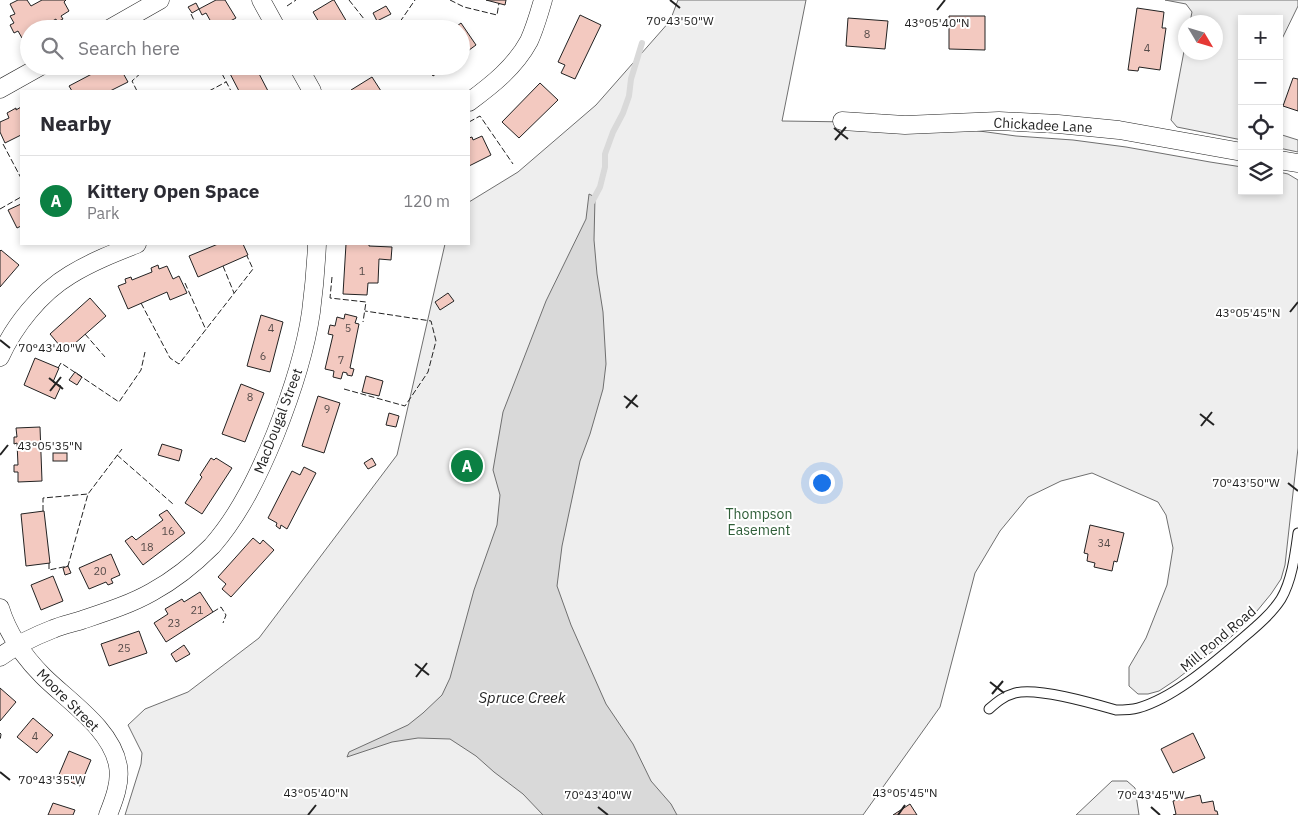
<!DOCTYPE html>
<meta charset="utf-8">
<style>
:root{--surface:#fff;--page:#f7f7f7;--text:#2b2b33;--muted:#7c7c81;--line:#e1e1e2;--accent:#0b8043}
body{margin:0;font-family:"IBM Plex Sans",sans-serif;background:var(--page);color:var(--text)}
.controls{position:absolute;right:15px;top:15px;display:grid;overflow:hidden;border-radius:0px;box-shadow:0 2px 8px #0003}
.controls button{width:45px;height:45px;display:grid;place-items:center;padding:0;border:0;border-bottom:1px solid var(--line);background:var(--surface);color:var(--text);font:25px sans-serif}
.compass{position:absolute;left:1178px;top:15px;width:45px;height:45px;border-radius:50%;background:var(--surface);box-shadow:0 2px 8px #0003;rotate:128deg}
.you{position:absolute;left:821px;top:482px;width:18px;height:18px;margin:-12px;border:4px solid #fff;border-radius:50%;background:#1a73e8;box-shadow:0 0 0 8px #1a73e833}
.badge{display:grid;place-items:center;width:32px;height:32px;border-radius:50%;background:var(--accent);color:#fff;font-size:16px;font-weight:700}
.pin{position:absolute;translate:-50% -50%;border:2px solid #fff;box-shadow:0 1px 5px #0006}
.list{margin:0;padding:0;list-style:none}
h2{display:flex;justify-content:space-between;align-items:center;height:65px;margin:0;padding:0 20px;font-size:21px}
h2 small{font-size:16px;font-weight:400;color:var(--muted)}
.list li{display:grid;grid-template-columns:32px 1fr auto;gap:15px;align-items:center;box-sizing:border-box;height:90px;padding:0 20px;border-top:1px solid var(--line)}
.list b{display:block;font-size:19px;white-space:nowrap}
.list p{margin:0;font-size:16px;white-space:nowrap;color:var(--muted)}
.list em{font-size:16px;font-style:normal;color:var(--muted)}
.icon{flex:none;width:28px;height:28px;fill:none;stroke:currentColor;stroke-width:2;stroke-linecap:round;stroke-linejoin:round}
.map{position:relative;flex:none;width:1298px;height:815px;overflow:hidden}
.search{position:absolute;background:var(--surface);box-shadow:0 2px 8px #0003;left:20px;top:20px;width:450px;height:55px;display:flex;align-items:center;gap:12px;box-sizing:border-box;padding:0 18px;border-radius:28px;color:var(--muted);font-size:19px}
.panel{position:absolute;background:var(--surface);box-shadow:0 2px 8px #0003;left:20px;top:90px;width:450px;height:155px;border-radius:0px}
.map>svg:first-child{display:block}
.green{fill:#eee;stroke:#6f6f6f}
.water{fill:#d9d9d9;stroke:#6f6f6f}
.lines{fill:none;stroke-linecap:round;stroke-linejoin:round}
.stream{stroke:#d9d9d9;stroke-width:6}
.building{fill:#f3c9c0;stroke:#222}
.lane-casing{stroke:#222;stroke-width:11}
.street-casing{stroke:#222;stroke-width:19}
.lane{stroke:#fff;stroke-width:9}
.street{stroke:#fff;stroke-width:18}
.fence{stroke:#222;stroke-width:1;stroke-dasharray:6 2.5;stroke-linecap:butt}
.ticks{fill:none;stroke:#222;stroke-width:2}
.labels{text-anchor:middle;stroke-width:4;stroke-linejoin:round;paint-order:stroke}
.number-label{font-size:11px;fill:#564c4a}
.street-label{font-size:14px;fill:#222;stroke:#fff}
.park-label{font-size:14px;fill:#2f5e38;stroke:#fff}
.water-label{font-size:15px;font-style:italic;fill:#222;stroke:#fff}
.ticks-label{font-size:12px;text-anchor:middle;fill:#222;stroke:#fff;stroke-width:4;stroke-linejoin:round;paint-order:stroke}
</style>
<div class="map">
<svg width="1298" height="815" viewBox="0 0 1298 815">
<rect width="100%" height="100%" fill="#fff"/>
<g class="green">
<polygon points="678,0 806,0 782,121 921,123 1016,136 1073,140 1126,147 1210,162 1242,167 1242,191 1279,191 1279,172 1288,174 1298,180 1298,448 1285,565 1281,579 1271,594 1252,617 1232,636 1177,679 1159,691 1148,694 1138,694 1129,686 1129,667 1146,638 1167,585 1173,548 1166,515 1158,502 1092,473 1061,481 1028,497 1000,531 975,573 940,707 863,815 125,815 141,764 142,753 128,725 145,709 188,692 259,638 397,455 445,244 469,244 469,202 518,172 596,105 670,21"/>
<polygon points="1165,0 1298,0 1298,6 1279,45 1279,19 1242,19 1242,140 1177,127 1171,120 1185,46 1186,52 1216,52 1216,22 1190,22 1192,12 1186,4"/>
<polygon points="1279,134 1298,140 1298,152 1279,148"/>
<polygon points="1112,781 1127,781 1135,788 1139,815 1076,815"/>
</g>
<polygon class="water" points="589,194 595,197 594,240 597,274 603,312 606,364 603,389 590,434 580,461 562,546 557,586 571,625 606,704 633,744 651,781 671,804 677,815 543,815 523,794 494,772 476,756 450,739 418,738 392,742 347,757 349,752 408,725 423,713 442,695 450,678 474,590 497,525 500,495 493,470 503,412 546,301 586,219"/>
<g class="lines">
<polyline class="stream" points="592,202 600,187 605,167 605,154 613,132 623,113 629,96 631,79 642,43"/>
</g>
<g class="building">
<polygon points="18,0 27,0 31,6 42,0 66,0 64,2 69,11 61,16 63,19 57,22 56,19 38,29 29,29 29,34 22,38 18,31 14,33 10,25 14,23 10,16 15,14 10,4"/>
<polygon points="216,0 225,0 236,18 215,29 206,13 202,15 199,9"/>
<polygon points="333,0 334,0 351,29 323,29 313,12"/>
<polygon points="486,0 506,0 505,5"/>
<polygon points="196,3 199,9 192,13 188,7"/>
<polygon points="386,6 391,14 377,21 373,13"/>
<polygon points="1137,8 1164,12 1162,28 1166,28 1160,70 1139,67 1138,71 1128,70"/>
<polygon points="580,15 601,25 575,79 561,73 565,65 558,62"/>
<polygon points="949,16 985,16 985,50 949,49"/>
<polygon points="848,18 888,21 885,49 846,46"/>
<polygon points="461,23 476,45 461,56 461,29 453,29"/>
<polygon points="107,66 119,66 128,82 110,91 72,91 69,86"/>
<polygon points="226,66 255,66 268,91 239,91"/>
<polygon points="417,66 447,66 433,76 427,67 421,72"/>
<polygon points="372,77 381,91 352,91 351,90"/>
<polygon points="1293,78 1298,79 1298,111 1283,106"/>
<polygon points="540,83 558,100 519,138 502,122"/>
<polygon points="21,107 21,135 5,143 0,132 0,122 9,118 7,113 16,108 16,110"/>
<polygon points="482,136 491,155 469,166 469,138 472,137 473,140"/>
<polygon points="21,204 21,226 17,228 8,210"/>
<polygon points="218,244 243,244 248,255 198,277 189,256"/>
<polygon points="346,244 369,244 369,246 392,247 391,260 379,259 378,283 368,283 367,295 343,294"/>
<polygon points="1,250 19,265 0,287 0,251"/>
<polygon points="158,265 159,269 167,266 173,279 179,276 187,293 170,300 167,292 128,309 118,286 126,283 125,279 131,277 132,280 152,272 151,268"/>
<polygon points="448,293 454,301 440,310 435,302"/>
<polygon points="90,298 106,316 65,352 50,334"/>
<polygon points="345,314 357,317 355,323 359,324 350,368 354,369 352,376 347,375 347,373 343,372 341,379 333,377 334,371 325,369 333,335 328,334 330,325 335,326 337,317 344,319"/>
<polygon points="261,315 283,322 270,372 247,366"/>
<polygon points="35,358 59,368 53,382 61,386 55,399 24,385"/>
<polygon points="75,372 82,377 77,385 69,380"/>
<polygon points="366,376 383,381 379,396 362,392"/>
<polygon points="241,384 264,393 245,442 222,434"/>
<polygon points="318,396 340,403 324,453 302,446"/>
<polygon points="389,413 399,416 396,427 386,425"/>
<polygon points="40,427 42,481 18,482 18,472 14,472 14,465 18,465 17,443 14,444 14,437 17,437 16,428"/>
<polygon points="162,444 182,450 179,461 158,455"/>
<rect x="53" y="453" width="14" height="8"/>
<polygon points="211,458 214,460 216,458 232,468 202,514 185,503 202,477 200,475"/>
<polygon points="372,458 376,465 368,469 364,463"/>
<polygon points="304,467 316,473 287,529 281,525 280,529 276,526 277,523 268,518 292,471 300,475"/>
<polygon points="167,510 185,533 143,565 125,541 132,536 136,540 163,520 159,515"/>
<polygon points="44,511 50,563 26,566 21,514"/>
<polygon points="1090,525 1124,533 1117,562 1114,561 1112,571 1094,567 1095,563 1087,561 1088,554 1084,553"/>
<polygon points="253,538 260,544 263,540 274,550 231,597 222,589 226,584 218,577"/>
<polygon points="111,554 120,575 111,579 113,583 108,585 106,582 89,589 79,568"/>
<polygon points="68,566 71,573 65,575 63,568"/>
<polygon points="53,576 63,601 41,610 31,585"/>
<polygon points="200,592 213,612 166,642 154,623 168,614 165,609 182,599 184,602"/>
<polygon points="139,631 147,653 109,666 101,644"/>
<polygon points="184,645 190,654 176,662 171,654"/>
<polygon points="0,688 16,702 0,721"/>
<polygon points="33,718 53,735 37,753 17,737"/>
<polygon points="1193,733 1205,758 1173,773 1161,749"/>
<polygon points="69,751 91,760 80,786 58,777"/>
<polygon points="1200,795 1202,803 1213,801 1215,811 1217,811 1218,815 1173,815 1176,814 1173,801"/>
<polygon points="53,803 75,810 73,815 48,815"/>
<polygon points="910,804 917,815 893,815"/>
</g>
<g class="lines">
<g class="lane-casing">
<path id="lane" d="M989,709C997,702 1004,696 1015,693C1037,687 1092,703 1116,710C1123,710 1131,710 1138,708C1173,698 1210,666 1237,643C1252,630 1270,616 1281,599C1292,580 1295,555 1298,533"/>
</g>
<g class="street-casing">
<g id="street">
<polyline points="261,0 277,29"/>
<polyline points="109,29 160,0"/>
<polyline points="298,66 312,91"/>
<polyline points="0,89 41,66"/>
<path d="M469,102C492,85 515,67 529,41C535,28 539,14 543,0"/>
<polyline points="842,121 905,125 999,121 1058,124 1119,130 1242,152"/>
<polyline points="1279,160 1298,163"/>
<path d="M0,357C14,326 40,293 70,275C91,262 114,253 137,244"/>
<path d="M0,608C8,634 24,657 43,676C68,701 112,729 118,766C121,782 114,800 108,815"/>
<path d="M0,657C16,645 35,636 53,629C62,625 73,623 82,620C106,612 131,604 152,592C174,580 194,564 212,546C240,514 259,474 275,435C291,395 305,354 311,312C314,289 316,266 317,244"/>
</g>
</g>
<use href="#lane" class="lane"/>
<use href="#street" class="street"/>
<g class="fence">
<polyline points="349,0 372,29"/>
<polyline points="450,0 464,7 497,15 499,3"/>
<polyline points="287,6 296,0"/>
<polyline points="191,14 198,29"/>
<polyline points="395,29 415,0"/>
<polyline points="218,66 231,91"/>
<polyline points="137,91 132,81 142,72"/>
<polyline points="209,91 226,82"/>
<polyline points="469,122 480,116 513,164"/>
<polyline points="3,144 21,178"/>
<polyline points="0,209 21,197"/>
<polyline points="223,266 234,293"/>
<polyline points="332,277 330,298 366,302 363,322"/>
<polyline points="185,283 206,330"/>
<polyline points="141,303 170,358 179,364 253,269 247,256"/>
<polyline points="85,334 105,357"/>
<polyline points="58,368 61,363 119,402 141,370 145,352"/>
<polyline points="344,389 405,406 428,372 436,341 431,321 365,311"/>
<polyline points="117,455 173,504"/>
<polyline points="43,511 43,498 88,494"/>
<polyline points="49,563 49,570 68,566 88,494 122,449"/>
<polyline points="213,612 221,607 226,615 223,623"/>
<polyline points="0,733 1,734 0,741"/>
</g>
</g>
<path class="ticks" d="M670,0L680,8M937,10L945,0M834,128L848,139M835,140L846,127M1290,312L1298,302M0,340L10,348M49,378L63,389M50,391L61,377M624,396L638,407M626,408L637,395M1200,414L1214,425M1201,426L1212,412M0,455L8,445M1288,483L1298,491M415,664L429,675M416,677L427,663M990,682L1004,693M992,694L1003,681M0,772L10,780M598,807L608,815M1151,807L1160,815M308,815L316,805M898,815L905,805"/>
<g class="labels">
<g class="number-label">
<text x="867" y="38">8</text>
<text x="1147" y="52">4</text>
<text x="362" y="275">1</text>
<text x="271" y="332">4</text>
<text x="348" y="332">5</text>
<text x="263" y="360">6</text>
<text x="341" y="364">7</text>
<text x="250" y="401">8</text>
<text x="327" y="413">9</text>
<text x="168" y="535">16</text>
<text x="1104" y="547">34</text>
<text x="147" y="551">18</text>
<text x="100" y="575">20</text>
<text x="197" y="614">21</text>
<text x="174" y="627">23</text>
<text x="124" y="652">25</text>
<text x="35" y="740">4</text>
</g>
<g class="street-label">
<text transform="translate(1043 125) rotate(3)" y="5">Chickadee Lane</text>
<text transform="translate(278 421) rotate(-69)" y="5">MacDougal Street</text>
<text transform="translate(1218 639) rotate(-40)" y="5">Mill Pond Road</text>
<text transform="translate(68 700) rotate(45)" y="5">Moore Street</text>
</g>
<g class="park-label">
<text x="759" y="519">Thompson<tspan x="759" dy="16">Easement</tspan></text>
</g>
<g class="water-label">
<text x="522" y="703">Spruce Creek</text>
</g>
</g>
<g class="ticks-label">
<text x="680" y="25">70°43'50"W</text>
<text x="937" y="27">43°05'40"N</text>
<text x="1248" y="317">43°05'45"N</text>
<text x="52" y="352">70°43'40"W</text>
<text x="50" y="450">43°05'35"N</text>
<text x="1246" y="487">70°43'50"W</text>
<text x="52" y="784">70°43'35"W</text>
<text x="316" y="797">43°05'40"N</text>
<text x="905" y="797">43°05'45"N</text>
<text x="598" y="799">70°43'40"W</text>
<text x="1151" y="799">70°43'45"W</text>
</g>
</svg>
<div class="controls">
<button>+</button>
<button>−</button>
<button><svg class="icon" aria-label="locate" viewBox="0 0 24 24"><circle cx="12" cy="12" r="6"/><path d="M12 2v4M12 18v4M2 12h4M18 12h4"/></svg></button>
<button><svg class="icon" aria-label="layers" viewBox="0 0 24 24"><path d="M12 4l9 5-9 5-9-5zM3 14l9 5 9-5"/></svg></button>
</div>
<svg class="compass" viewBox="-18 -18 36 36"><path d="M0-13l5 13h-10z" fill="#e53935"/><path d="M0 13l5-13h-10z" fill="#7c7c81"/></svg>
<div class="you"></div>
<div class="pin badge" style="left:467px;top:466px">A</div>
<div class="search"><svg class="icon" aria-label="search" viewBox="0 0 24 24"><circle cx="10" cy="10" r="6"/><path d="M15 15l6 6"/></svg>Search here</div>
<section class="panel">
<h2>Nearby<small></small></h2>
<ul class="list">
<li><span class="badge">A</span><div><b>Kittery Open Space</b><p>Park</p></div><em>120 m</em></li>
</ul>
</section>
</div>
